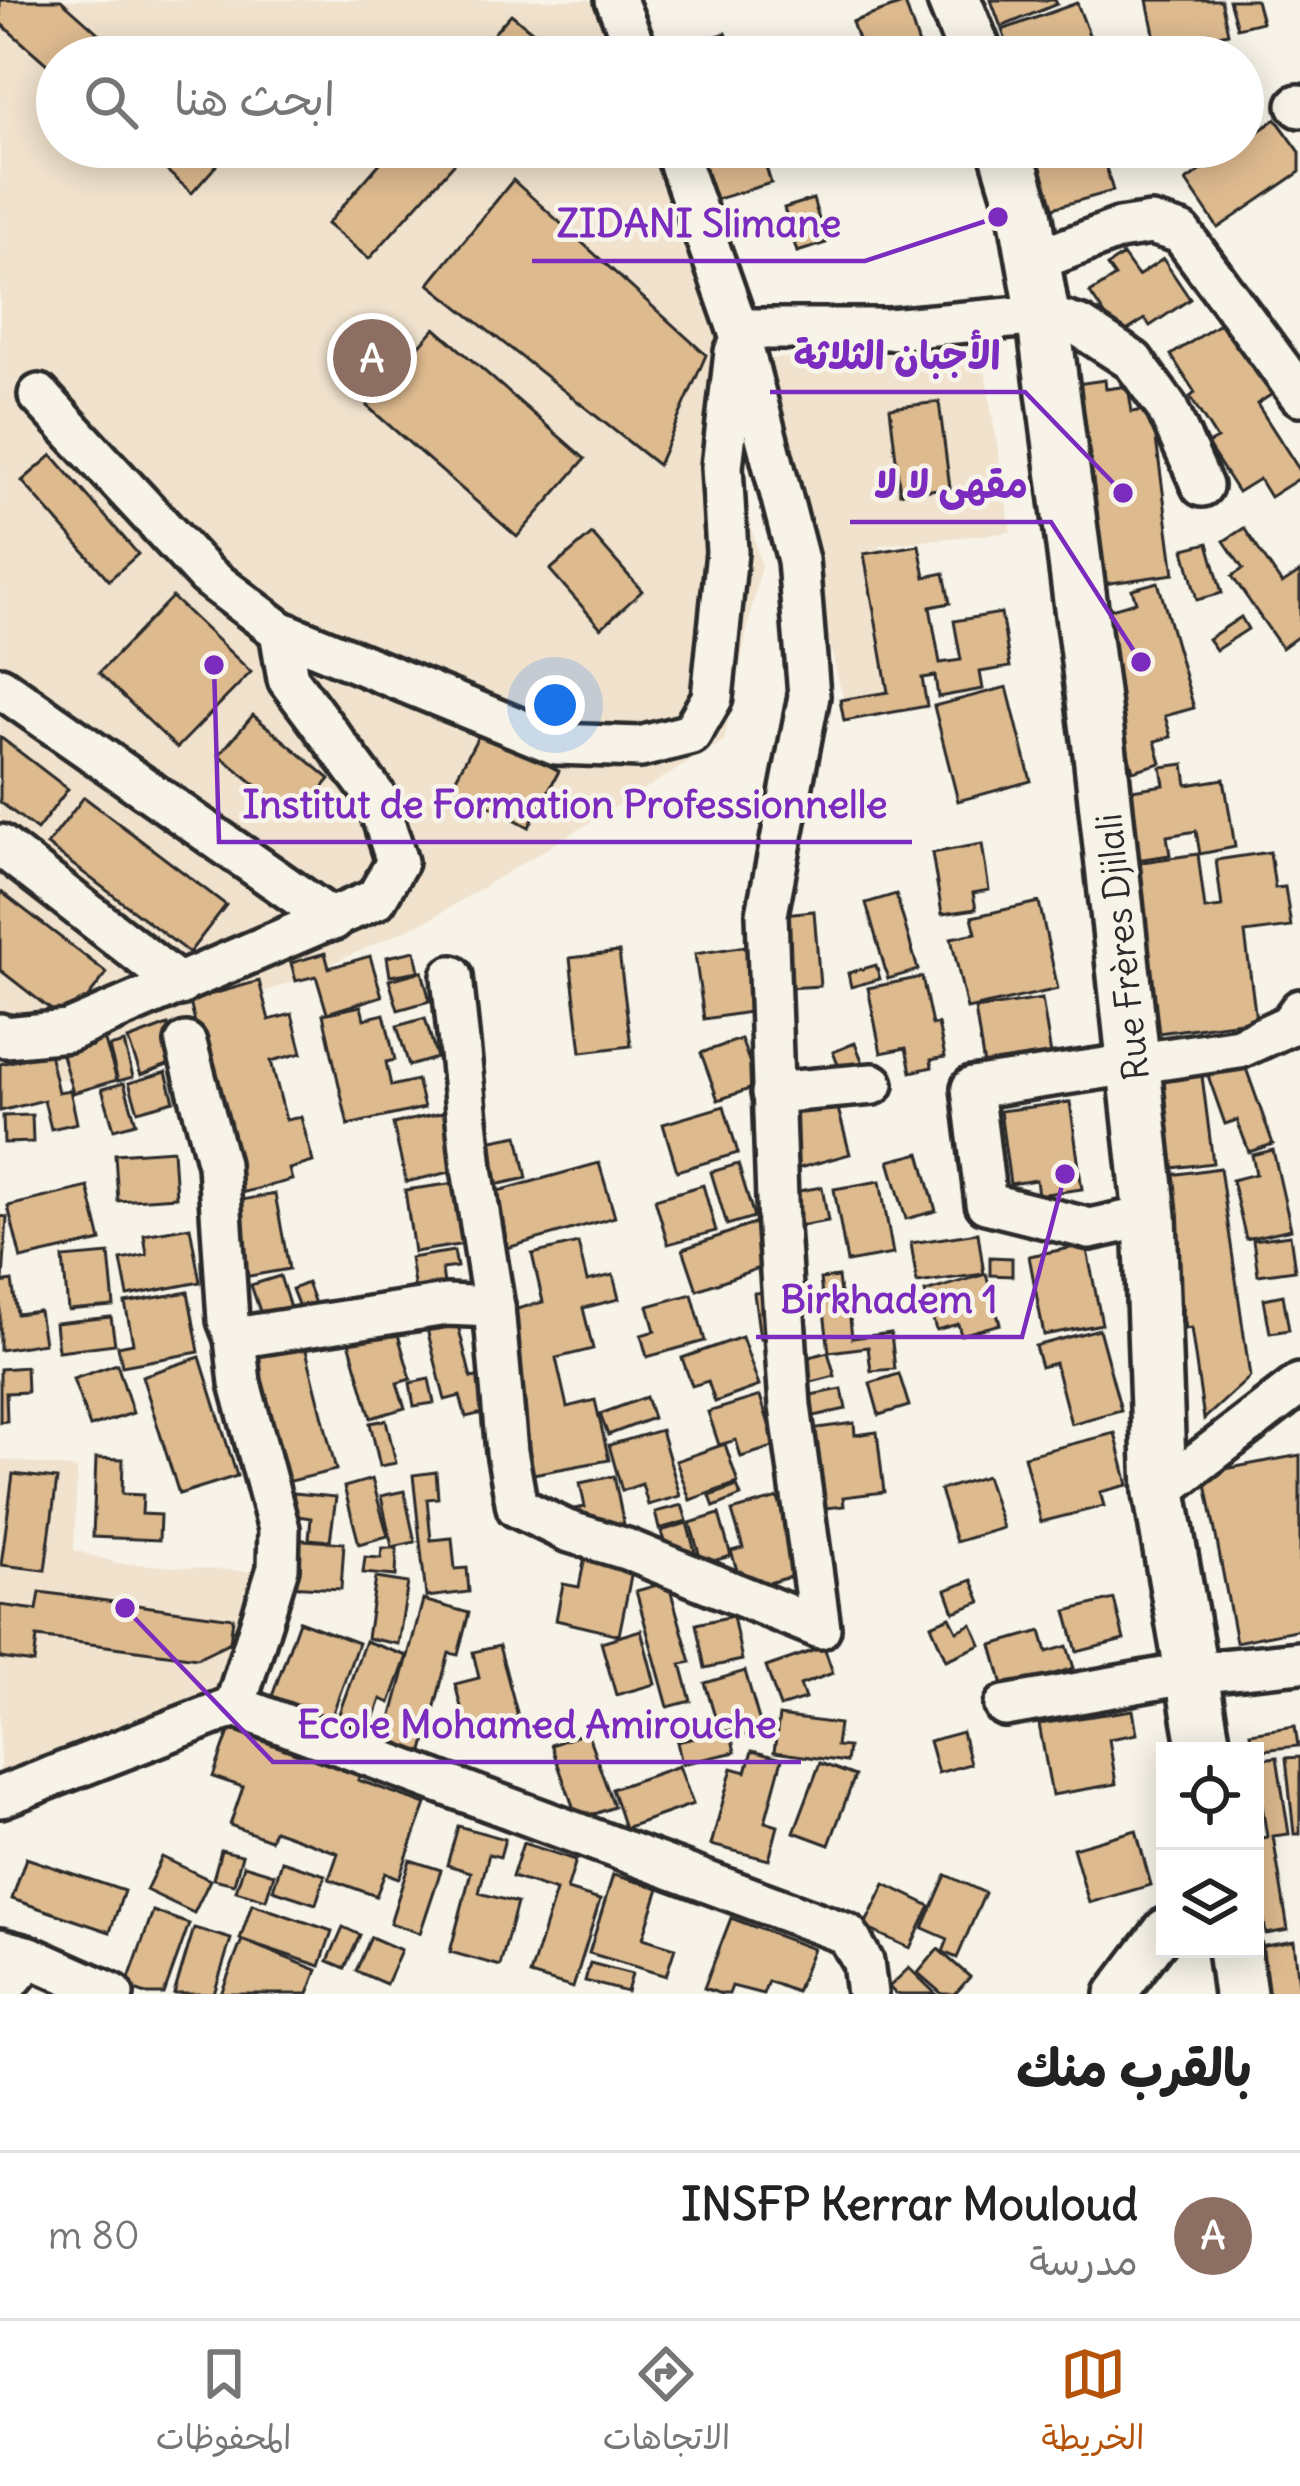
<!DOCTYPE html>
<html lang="ar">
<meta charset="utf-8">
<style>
:root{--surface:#fff;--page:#f6f6f6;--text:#222;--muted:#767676;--line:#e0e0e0;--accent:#b45309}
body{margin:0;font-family:Delius,"Playpen Sans Arabic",sans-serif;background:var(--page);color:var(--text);direction:rtl}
.controls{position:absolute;right:36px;bottom:36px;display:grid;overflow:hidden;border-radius:0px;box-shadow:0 6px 30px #0003}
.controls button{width:108px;height:108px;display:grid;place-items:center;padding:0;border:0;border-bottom:3px solid var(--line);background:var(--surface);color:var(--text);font:60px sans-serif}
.you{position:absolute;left:555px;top:705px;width:42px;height:42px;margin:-30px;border:9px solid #fff;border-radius:50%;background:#1a73e8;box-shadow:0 0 0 18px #1a73e833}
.badge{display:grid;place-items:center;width:78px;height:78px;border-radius:50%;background:var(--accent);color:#fff;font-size:39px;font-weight:700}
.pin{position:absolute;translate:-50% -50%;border:6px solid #fff;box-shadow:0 3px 12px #0006}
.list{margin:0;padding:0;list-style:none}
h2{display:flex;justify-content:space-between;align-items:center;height:156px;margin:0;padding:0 48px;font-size:51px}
h2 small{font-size:39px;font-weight:400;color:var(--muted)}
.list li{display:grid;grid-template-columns:78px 1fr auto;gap:36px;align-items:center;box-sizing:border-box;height:168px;padding:0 48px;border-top:3px solid var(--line)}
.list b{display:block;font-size:45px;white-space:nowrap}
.list p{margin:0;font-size:39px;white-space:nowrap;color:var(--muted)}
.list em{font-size:39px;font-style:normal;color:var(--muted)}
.icon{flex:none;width:66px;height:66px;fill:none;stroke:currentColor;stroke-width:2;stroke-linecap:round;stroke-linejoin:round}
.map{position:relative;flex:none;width:1300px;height:1994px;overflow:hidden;direction:ltr}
.search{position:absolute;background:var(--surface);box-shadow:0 6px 30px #0003;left:36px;right:36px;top:36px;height:132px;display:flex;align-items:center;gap:30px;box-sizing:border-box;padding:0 42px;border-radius:66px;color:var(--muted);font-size:45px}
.sheet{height:324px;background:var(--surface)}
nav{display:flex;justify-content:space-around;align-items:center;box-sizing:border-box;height:168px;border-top:3px solid var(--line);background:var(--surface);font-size:33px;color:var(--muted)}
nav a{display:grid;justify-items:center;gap:6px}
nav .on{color:var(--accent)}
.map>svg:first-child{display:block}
.built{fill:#f0e2cd}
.building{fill:#deba8f;stroke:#2b2b2b;stroke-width:3}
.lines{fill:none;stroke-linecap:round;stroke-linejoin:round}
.minor-casing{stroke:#2b2b2b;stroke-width:48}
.major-casing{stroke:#2b2b2b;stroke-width:60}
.minor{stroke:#f7f3e8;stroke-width:39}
.major{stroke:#f7f3e8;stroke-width:51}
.labels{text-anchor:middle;stroke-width:9;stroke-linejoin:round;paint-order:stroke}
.street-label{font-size:36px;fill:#2b2b2b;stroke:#f7f3e8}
.leader{fill:none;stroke:#7b2cbf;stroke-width:4.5}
.callout-dot{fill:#7b2cbf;stroke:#f7f3e8;stroke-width:4.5}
.callout-label{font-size:39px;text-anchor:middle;font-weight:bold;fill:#7b2cbf;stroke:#f7f3e8;stroke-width:9;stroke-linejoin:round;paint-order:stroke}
</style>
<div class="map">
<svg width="1300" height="1994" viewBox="0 0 1300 1994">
<rect width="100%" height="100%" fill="#f7f3e8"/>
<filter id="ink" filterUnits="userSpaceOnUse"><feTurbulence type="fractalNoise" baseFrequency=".00833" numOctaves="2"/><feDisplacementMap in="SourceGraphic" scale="24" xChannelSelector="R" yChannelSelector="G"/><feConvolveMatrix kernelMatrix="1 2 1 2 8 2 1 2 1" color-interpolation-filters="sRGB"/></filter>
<g filter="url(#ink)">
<g class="built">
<polygon points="0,0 601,0 621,57 57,57 57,147 654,147 716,318 728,383 720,407 761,565 724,741 432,918 291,982 189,1019 94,1072 45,1083 0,1084"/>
<polygon points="982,352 1011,532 879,545 920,697 847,713 757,359"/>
<polygon points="0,1459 77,1469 74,1550 117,1563 258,1572 222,1697 0,1784"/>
</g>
<g class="building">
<polygon points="0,0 61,0 125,57 57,57 57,73 0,23"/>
<polygon points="991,0 1055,0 1057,4 1001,27"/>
<polygon points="1147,0 1221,0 1228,33 1157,48"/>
<polygon points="1229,0 1256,0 1262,22 1237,28"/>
<polygon points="905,3 923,57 864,57 852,22"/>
<polygon points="1077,3 1093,45 1061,57 1012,57 1002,30"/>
<polygon points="511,14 555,50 549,57 473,57"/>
<polygon points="726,33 734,57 669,57 667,51"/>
<polygon points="826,46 829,57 793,57"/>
<polygon points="1276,119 1300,152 1300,172 1218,228 1186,181 1235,147 1243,147 1243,142"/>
<polygon points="140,147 227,147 230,150 192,193"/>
<polygon points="394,147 469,147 369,259 327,224"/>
<polygon points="695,147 760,147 771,183 711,201"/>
<polygon points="1029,147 1100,147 1113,191 1046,210"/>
<polygon points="1162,147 1215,147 1175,170"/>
<polygon points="513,180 706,355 658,465 429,284"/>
<polygon points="813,199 826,243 797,252 784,208"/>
<polygon points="1123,255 1138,276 1163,259 1190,299 1150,326 1145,319 1119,336 1090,293 1115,277 1107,266"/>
<polygon points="1230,317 1277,391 1257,404 1300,471 1300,478 1270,497 1259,479 1238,492 1207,444 1217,439 1190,397 1195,393 1171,355"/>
<polygon points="435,328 585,459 517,537 367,406"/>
<polygon points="1105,380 1106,389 1128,386 1132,412 1152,409 1174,574 1096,585 1069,385"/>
<polygon points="939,402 950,488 900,493 890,408"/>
<polygon points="52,455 138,554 109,580 22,481"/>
<polygon points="1244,528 1282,584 1300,572 1300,635 1282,648 1232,576 1243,569 1224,541"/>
<polygon points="592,534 642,591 601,628 550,570"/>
<polygon points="1208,543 1222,593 1197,600 1184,549"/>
<polygon points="919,545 925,577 944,573 950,603 930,607 940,663 961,660 954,621 1001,613 1010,667 980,672 983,689 938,697 935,676 922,678 927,706 844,721 840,700 888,692 864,554"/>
<polygon points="1158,582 1194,708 1165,716 1171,737 1155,741 1161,763 1133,771 1089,615 1136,602 1132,589"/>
<polygon points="172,597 251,672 177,748 99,673"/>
<polygon points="1241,617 1248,629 1216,650 1208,639"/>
<polygon points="1007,687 1031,781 958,801 934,706"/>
<polygon points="253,715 330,779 297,819 219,755"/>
<polygon points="482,729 559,771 529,827 452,785"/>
<polygon points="0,737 68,789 37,830 0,802"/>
<polygon points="1184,764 1187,785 1224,779 1235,847 1200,854 1196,831 1167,836 1170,855 1136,860 1125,791 1164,785 1161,767"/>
<polygon points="84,797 226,905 189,953 47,845"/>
<polygon points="982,844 989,890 973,893 976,909 942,914 932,853"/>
<polygon points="1270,852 1275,888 1285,887 1291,927 1245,933 1256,1020 1158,1033 1135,863 1198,854 1205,909 1222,907 1216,860"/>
<polygon points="0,891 107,973 68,1023 0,970"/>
<polygon points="896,894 918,970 888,979 866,903"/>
<polygon points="1039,902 1058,989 967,1009 951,938 976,933 972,917"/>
<polygon points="814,911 820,986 788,988 783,914"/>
<polygon points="746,946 756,1011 704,1019 695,954"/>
<polygon points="415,951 419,971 390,976 387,957"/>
<polygon points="619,952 631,1046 581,1052 570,958"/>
<polygon points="325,953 329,968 370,956 382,996 327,1013 316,976 296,981 291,963"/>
<polygon points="876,965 880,979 851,987 848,973"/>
<polygon points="422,971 430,1001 398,1010 389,980"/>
<polygon points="922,977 932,1025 938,1024 945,1057 931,1060 932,1067 911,1072 906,1048 881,1053 868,988"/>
<polygon points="259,981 269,1020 292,1014 302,1053 271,1061 286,1120 301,1117 313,1162 289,1169 292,1180 237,1194 187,990 210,984 213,994"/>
<polygon points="1042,999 1051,1055 984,1066 975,1009"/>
<polygon points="361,1006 364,1019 384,1014 395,1060 386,1062 391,1086 417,1080 424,1108 348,1125 323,1014"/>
<polygon points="425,1018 437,1058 409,1066 397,1026"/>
<polygon points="168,1025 181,1060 141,1075 128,1040"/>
<polygon points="103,1035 117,1080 73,1093 62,1055 92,1046 89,1039"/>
<polygon points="741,1039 758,1086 718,1100 701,1053"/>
<polygon points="124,1043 133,1077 118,1081 109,1047"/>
<polygon points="855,1043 867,1073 845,1082 833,1052"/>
<polygon points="49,1053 58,1092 70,1090 77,1123 51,1129 44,1100 0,1111 0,1064"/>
<polygon points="1242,1057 1273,1144 1249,1152 1237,1120 1225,1124 1206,1070"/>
<polygon points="1201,1068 1213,1163 1164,1169 1153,1074"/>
<polygon points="166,1072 174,1101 138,1111 129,1083"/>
<polygon points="124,1083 136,1123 114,1129 102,1089"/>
<polygon points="836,1101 850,1154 789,1171 775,1118"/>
<polygon points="1070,1102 1082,1189 1038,1195 1036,1180 1010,1184 1000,1111"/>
<polygon points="724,1106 738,1153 677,1171 663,1124"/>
<polygon points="450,1111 463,1169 406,1182 393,1124"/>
<polygon points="32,1115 33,1142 4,1143 3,1116"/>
<polygon points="518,1135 527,1178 486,1187 477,1143"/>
<polygon points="173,1150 176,1197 118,1201 115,1154"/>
<polygon points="1273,1150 1291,1229 1246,1239 1232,1180 1256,1174 1252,1155"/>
<polygon points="920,1153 936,1211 906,1219 889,1161"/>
<polygon points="599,1163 615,1217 507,1248 491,1193"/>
<polygon points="738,1164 754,1217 727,1225 711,1172"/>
<polygon points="1220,1168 1250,1377 1204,1419 1191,1328 1185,1329 1164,1176"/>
<polygon points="880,1181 893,1254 847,1262 834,1189"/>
<polygon points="456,1183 465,1244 414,1252 405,1190"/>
<polygon points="703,1185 716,1231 668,1244 655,1199"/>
<polygon points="88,1187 101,1241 21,1259 8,1206"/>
<polygon points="822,1187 828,1221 799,1226 793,1192"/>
<polygon points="275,1194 289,1269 233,1279 220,1204"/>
<polygon points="0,1216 7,1217 3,1281 0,1281"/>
<polygon points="756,1223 770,1264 697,1290 683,1249"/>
<polygon points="190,1227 200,1282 128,1296 121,1260 147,1255 144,1235"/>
<polygon points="978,1233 984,1274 917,1283 911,1243"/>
<polygon points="1290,1235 1295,1270 1258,1275 1253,1240"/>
<polygon points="578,1243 587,1281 613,1275 619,1299 583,1308 593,1349 556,1358 567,1407 595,1400 609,1460 533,1474 505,1356 506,1312 543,1302 532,1254"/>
<polygon points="1086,1245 1102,1324 1044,1335 1029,1256"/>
<polygon points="454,1251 457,1267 442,1269 446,1300 417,1304 410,1258"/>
<polygon points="109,1254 114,1306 68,1310 63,1258"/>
<polygon points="990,1257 1012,1258 1012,1276 990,1275"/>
<polygon points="986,1274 1000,1324 961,1335 958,1324 936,1330 925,1292"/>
<polygon points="280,1276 291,1311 263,1320 251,1285"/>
<polygon points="838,1277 842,1309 849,1309 852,1338 891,1333 895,1369 871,1371 868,1347 829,1352 820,1279"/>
<polygon points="12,1281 17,1314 39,1311 44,1343 0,1350 0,1283"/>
<polygon points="307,1283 316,1306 301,1312 292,1289"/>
<polygon points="773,1291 778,1337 760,1339 754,1293"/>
<polygon points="188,1292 199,1352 122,1366 118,1346 133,1343 125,1303"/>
<polygon points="692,1294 705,1341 647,1357 641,1335 655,1331 648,1306"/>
<polygon points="1283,1295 1289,1330 1270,1333 1264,1299"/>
<polygon points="111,1317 115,1344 58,1351 55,1323"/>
<polygon points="394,1321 411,1379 397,1383 405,1408 371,1418 347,1335"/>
<polygon points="457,1321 471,1378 482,1376 491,1411 466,1417 460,1396 445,1400 427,1329"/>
<polygon points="1099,1329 1121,1410 1071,1424 1055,1363 1041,1367 1035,1346"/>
<polygon points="742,1337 759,1386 715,1402 708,1381 692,1386 682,1358"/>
<polygon points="304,1342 336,1470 279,1484 248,1357"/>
<polygon points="828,1352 835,1376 797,1386 791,1362"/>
<polygon points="200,1357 237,1476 179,1494 142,1376"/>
<polygon points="117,1364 133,1413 90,1427 73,1379"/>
<polygon points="26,1367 27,1392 6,1393 7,1421 0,1422 0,1369"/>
<polygon points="899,1374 909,1406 879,1415 870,1383"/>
<polygon points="429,1379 434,1403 414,1406 410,1383"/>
<polygon points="842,1389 846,1409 805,1418 800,1397"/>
<polygon points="760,1396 776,1446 741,1457 736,1440 719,1445 708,1412"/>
<polygon points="646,1397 653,1418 608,1435 600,1414"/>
<polygon points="386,1420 396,1463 380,1466 370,1423"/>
<polygon points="854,1423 855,1435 877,1432 884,1492 843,1497 844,1506 808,1510 810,1429"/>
<polygon points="661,1430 680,1496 648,1505 642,1484 622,1491 609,1445"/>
<polygon points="1115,1433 1128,1485 1100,1492 1104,1506 1041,1522 1024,1456"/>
<polygon points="725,1444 738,1483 690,1500 676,1461"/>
<polygon points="1300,1455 1300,1629 1236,1642 1204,1473"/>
<polygon points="96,1458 123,1459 122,1494 143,1495 142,1514 160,1515 159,1540 93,1537"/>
<polygon points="436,1472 438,1498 427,1499 431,1540 452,1538 455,1569 467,1568 469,1592 426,1597 413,1475"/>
<polygon points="13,1474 57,1479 45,1570 1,1565"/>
<polygon points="614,1476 624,1525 579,1533 574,1509 585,1507 580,1483"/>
<polygon points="986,1476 1003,1528 956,1542 940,1490"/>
<polygon points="372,1479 388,1536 359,1544 344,1487"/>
<polygon points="737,1486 741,1496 714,1507 710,1496"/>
<polygon points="404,1491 415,1542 392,1547 381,1496"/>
<polygon points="294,1493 336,1497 330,1541 309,1539 311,1518 291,1515"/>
<polygon points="778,1498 801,1574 743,1590 731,1551 743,1548 732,1511"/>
<polygon points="682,1505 687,1521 659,1529 655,1512"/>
<polygon points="719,1514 731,1556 702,1564 690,1523"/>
<polygon points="687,1523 696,1555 670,1563 661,1531"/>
<polygon points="290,1539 344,1543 341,1589 287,1586"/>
<polygon points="382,1548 397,1548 396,1576 363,1573 365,1557 381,1558"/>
<polygon points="586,1552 634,1561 619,1635 556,1620 563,1584 579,1587"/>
<polygon points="376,1578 408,1583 398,1644 367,1638"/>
<polygon points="972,1580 981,1602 954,1612 946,1590"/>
<polygon points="668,1582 691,1662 681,1664 691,1701 668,1707 636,1591"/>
<polygon points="40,1592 233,1618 230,1642 197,1658 37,1637 34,1663 0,1658 0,1605 37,1610"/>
<polygon points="1114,1599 1124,1640 1077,1652 1066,1611"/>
<polygon points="423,1600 469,1613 458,1655 449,1653 422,1755 384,1745"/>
<polygon points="733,1616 742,1660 705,1668 696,1624"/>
<polygon points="950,1617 957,1631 972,1624 981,1645 946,1660 931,1625"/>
<polygon points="299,1621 358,1643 330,1721 271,1699"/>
<polygon points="641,1630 655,1684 616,1695 601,1642"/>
<polygon points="1041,1631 1047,1652 1067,1646 1074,1668 1004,1689 992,1645"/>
<polygon points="365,1641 407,1656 390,1703 381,1699 370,1731 337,1719"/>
<polygon points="499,1646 518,1716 467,1730 455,1684 479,1678 473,1652"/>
<polygon points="824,1647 833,1673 800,1685 805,1699 780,1707 766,1667"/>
<polygon points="745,1671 762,1730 742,1736 737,1718 717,1724 705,1683"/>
<polygon points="1133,1710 1137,1734 1109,1739 1116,1784 1052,1795 1039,1724"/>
<polygon points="779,1716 839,1724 836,1746 848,1747 846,1762 774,1752"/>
<polygon points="1295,1726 1298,1746 1253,1751 1250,1733"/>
<polygon points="230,1729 306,1757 309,1751 362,1770 358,1780 426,1804 399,1878 385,1873 376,1896 329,1879 338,1853 274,1830 270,1840 230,1825 243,1787 213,1777"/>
<polygon points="730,1730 735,1752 682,1764 677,1742"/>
<polygon points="587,1732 614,1807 578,1820 551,1745"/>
<polygon points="962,1732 970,1764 938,1773 929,1741"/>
<polygon points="752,1751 782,1759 765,1822 778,1826 769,1860 711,1845 732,1768 746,1772"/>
<polygon points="1277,1757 1289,1834 1273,1836 1288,1930 1266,1934 1255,1867 1255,1839 1267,1837 1255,1760"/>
<polygon points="1300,1757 1300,1834 1294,1834 1286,1758"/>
<polygon points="820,1763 855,1776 829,1845 794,1832"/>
<polygon points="679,1766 693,1804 625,1828 612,1789"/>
<polygon points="458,1826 505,1839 500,1857 489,1854 479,1893 517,1903 500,1966 450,1952 471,1872 447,1865"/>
<polygon points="1136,1830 1151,1885 1089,1903 1073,1848"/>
<polygon points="523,1843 576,1860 567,1890 600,1900 573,1988 530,1975 556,1891 512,1877"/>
<polygon points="221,1850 242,1855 234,1884 213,1879"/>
<polygon points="162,1857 210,1880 194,1913 146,1890"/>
<polygon points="26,1858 124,1891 110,1932 12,1899"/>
<polygon points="410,1860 441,1870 420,1933 390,1923"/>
<polygon points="282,1861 325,1875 316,1904 273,1890"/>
<polygon points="244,1865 274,1874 266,1900 236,1891"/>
<polygon points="613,1875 659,1888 643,1938 675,1948 666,1976 589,1953"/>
<polygon points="946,1875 985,1893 957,1958 943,1952 948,1939 923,1928"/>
<polygon points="885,1884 930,1906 910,1948 864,1927"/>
<polygon points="252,1904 332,1931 320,1966 240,1939"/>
<polygon points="153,1911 189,1924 164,1994 146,1994 126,1987"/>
<polygon points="731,1918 813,1949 796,1992 768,1981 763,1994 732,1986 729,1994 721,1994 704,1988"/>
<polygon points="343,1927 360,1935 345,1968 328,1961"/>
<polygon points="194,1928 231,1939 214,1994 174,1994"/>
<polygon points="371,1937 401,1950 386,1984 356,1971"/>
<polygon points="242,1940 317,1970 308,1994 221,1994"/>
<polygon points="1294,1941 1300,1994 1268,1994 1260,1947"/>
<polygon points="938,1949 970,1977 955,1994 942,1994 918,1973"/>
<polygon points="590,1963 632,1974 627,1992 585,1981"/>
<polygon points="909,1968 936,1994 896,1994 889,1987"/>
</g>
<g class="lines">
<g class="minor-casing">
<g id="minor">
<polyline points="616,0 639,57"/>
<polyline points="1298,105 1300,107"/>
<polyline points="674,147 738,329 889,329 1043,315 1081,327 1133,361 1167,408 1202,486"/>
<polyline points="1032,262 1119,229 1151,224 1181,233 1300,395"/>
<polyline points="39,395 206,575 280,631 556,744 640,747 691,734 712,698 727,552 722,467 735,352"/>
<polyline points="0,687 333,920"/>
<polyline points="0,845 180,985"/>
<polyline points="452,976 472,1168 494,1307 507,1452 517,1507 567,1531 626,1549 820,1628 790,1406 778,1228 767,914 809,696 798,560 738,329"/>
<polyline points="0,1034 5,1037 68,1031 376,899 397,862 376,797 288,679 280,631"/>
<polyline points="186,1043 218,1164 228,1320 235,1338 240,1383 279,1529 278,1568 235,1706"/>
<polyline points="772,1093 873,1084"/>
<polyline points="1150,1216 1090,1229 986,1203 972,1088 1239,1048 1289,1025 1300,1010"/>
<polyline points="235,1338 446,1305 494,1307"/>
<polyline points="1160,1492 1300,1384"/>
<polyline points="1005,1706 1192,1673 1300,1662"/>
<polyline points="0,1797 235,1706 847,1934 863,1962 867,1994"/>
<polyline points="0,1949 30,1957 113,1994"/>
<polyline points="0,1992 30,1957"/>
<polyline points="1116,1994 1165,1929"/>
</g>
</g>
<g class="major-casing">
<g id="major">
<polyline points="954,0 977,57"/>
<polyline points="1005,147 1025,213 1043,315 1100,754 1150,1216 1160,1492 1205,1751"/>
<polyline points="1234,1949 1240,1994"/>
</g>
</g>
<use href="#minor" class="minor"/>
<use href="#major" class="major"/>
</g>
</g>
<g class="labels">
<g class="street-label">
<text transform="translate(1122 947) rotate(-96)" y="13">Rue Frères Djilali</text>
</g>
</g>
<path class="leader" d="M998 217L865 261H532M1123 493L1025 392H770M1141 662L1051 522H850M214 665L219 842H912M1065 1174L1022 1337H756M125 1608L273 1762H801"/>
<g class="callout-dot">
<circle cx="998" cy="217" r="12"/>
<circle cx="1123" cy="493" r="12"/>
<circle cx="1141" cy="662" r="12"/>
<circle cx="214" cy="665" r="12"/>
<circle cx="1065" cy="1174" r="12"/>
<circle cx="125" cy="1608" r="12"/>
</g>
<g class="callout-label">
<text x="699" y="237">ZIDANI Slimane</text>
<text x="897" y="369">الأجبان الثلاثة</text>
<text x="951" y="498">مقهى لا لا</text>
<text x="565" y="818">Institut de Formation Professionnelle</text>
<text x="889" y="1313">Birkhadem 1</text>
<text x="537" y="1738">Ecole Mohamed Amirouche</text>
</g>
</svg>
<div class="controls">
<button><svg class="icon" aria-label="locate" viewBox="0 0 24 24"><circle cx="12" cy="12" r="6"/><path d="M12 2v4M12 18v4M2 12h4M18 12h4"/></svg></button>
<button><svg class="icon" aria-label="layers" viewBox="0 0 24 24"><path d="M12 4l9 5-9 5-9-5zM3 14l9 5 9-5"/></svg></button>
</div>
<div class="you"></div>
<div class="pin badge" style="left:372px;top:358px;background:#8d6e63">A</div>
<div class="search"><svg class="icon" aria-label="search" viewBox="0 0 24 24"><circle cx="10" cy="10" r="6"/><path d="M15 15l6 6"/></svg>ابحث هنا</div>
</div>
<section class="sheet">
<h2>بالقرب منك<small></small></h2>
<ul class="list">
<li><span class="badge" style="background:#8d6e63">A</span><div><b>INSFP Kerrar Mouloud</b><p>مدرسة</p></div><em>80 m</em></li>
</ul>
</section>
<nav>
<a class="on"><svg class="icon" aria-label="map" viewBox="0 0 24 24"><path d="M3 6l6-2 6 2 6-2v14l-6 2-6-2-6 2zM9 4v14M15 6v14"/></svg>الخريطة</a>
<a><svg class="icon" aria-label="directions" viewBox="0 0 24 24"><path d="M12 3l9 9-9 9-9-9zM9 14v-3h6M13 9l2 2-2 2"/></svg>الاتجاهات</a>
<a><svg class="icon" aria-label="saved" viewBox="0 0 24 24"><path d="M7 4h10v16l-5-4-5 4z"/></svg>المحفوظات</a>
</nav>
